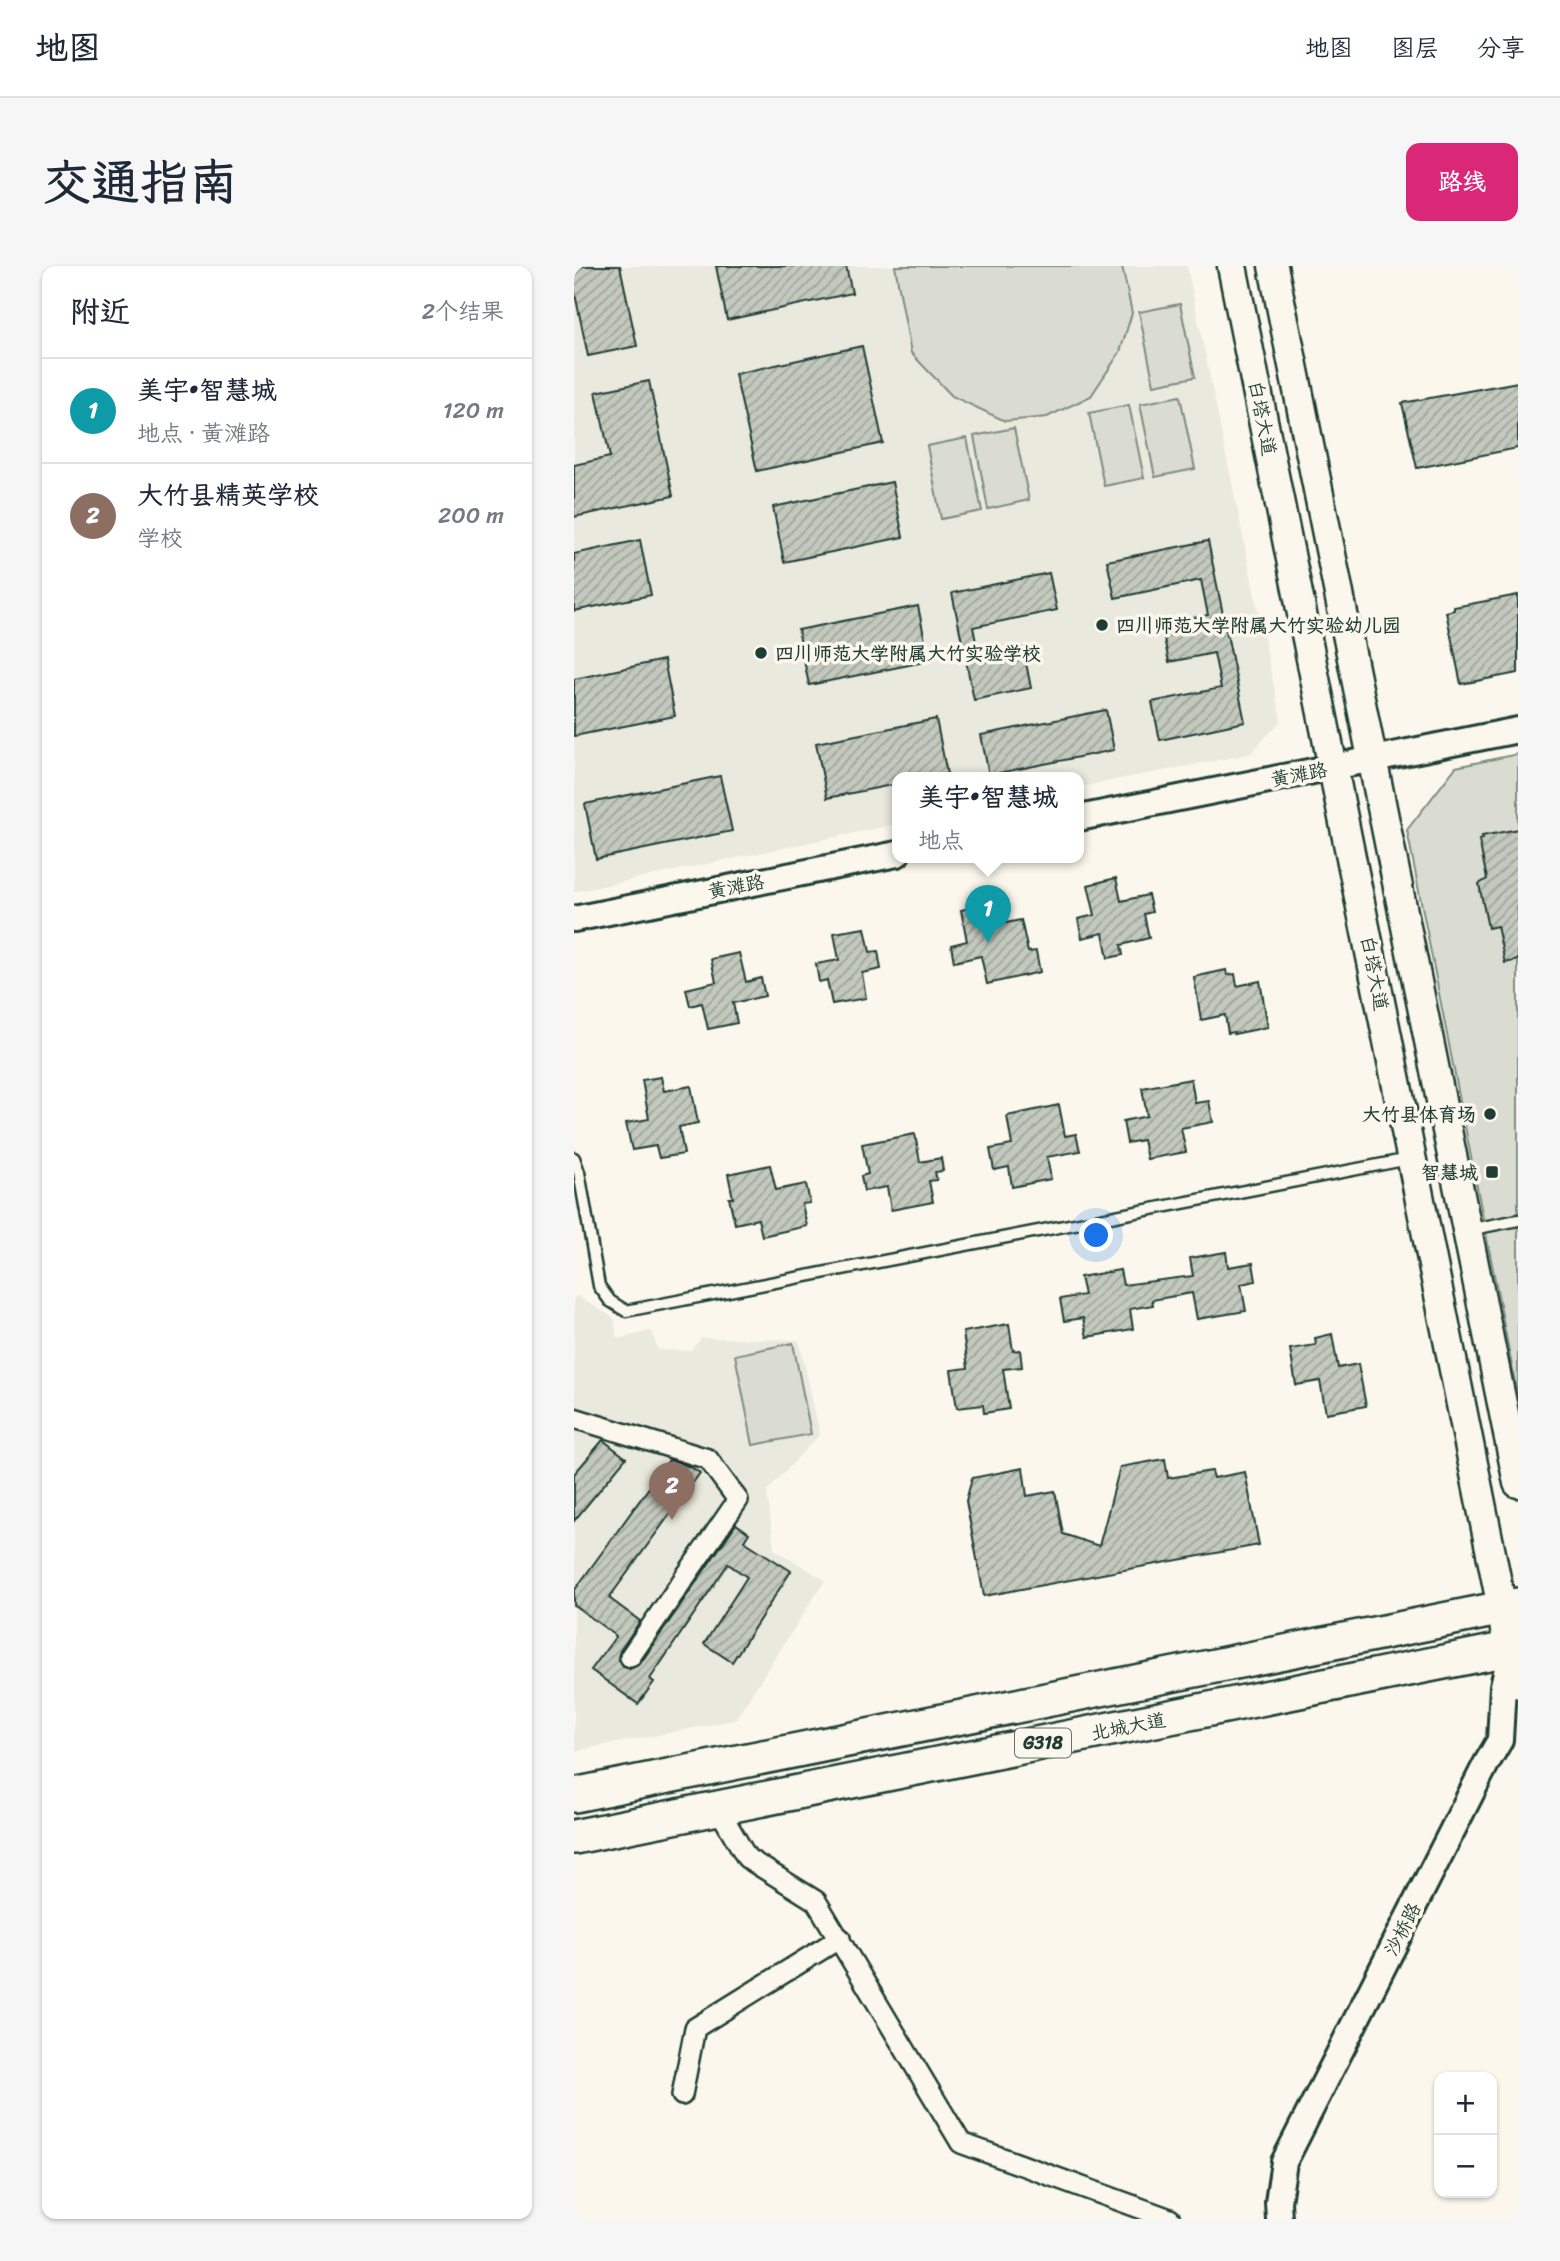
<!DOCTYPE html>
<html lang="zh">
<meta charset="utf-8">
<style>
:root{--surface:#fff;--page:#f6f6f7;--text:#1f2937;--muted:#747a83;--line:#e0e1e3;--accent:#db2777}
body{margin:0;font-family:Sriracha,"LXGW WenKai TC",sans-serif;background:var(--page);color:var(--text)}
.controls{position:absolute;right:21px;bottom:21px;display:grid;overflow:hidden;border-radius:14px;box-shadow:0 2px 5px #0004}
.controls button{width:63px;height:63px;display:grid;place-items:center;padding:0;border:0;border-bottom:2px solid var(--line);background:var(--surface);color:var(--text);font:35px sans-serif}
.you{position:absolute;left:523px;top:970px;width:24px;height:24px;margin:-18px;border:5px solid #fff;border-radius:50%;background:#1a73e8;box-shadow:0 0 0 10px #1a73e833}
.badge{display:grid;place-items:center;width:46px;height:46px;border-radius:50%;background:var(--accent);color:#fff;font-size:23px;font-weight:700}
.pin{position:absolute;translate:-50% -58px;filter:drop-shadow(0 2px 4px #0008)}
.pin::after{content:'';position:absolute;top:37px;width:24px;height:21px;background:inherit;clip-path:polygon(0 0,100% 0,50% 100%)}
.popup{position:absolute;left:318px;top:506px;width:192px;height:91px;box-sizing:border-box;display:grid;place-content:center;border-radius:14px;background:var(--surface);filter:drop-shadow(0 2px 5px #0005);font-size:23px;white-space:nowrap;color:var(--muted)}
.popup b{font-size:26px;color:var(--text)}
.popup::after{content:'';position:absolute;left:50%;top:100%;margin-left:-14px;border:14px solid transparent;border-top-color:var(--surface)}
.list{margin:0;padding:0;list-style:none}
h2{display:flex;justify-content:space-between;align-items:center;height:91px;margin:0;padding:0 28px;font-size:30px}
h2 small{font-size:23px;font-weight:400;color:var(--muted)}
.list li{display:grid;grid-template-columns:46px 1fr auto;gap:21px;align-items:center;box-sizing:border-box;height:105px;padding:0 28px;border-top:2px solid var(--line)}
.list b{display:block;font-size:26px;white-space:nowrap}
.list p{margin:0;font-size:23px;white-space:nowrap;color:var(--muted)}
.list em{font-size:23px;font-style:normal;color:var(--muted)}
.map{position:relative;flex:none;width:944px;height:1953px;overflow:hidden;border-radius:14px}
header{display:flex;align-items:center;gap:42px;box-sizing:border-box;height:98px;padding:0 35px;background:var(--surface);border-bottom:2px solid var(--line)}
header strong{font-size:33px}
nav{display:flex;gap:38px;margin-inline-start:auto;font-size:24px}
.intro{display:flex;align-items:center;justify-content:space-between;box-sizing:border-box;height:168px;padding:0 42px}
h1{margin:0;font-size:49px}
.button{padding:18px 32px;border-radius:14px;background:var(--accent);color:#fff;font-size:24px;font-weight:700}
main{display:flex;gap:42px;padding:0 42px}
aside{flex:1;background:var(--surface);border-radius:14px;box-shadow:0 2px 5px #0004}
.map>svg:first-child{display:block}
.built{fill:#eae9de}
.green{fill:#dbdcd1;stroke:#7d8c82;stroke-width:2}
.building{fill:url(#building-hatch);stroke:#1f3d34;stroke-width:2}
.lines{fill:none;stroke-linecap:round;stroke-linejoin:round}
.service-casing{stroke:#1f3d34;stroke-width:15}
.minor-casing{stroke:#1f3d34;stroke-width:24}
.tertiary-casing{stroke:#1f3d34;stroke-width:30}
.secondary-casing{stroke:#1f3d34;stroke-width:33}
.trunk-casing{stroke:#1f3d34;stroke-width:38}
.service{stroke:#fbf7ec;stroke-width:10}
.minor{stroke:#fbf7ec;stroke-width:19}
.tertiary{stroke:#fbf7ec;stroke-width:24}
.secondary{stroke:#fbf7ec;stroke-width:28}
.trunk{stroke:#fbf7ec;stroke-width:33}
.poi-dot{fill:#1f3d34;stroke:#fbf7ec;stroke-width:2.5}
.labels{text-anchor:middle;stroke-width:7;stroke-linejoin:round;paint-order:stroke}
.shield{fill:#fbf7ec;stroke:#61756b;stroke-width:2}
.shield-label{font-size:18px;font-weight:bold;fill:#1f3d34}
.street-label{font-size:19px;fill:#1f3d34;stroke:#fbf7ec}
.poi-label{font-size:19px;font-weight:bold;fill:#1f3d34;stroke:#fbf7ec;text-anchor:start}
</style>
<header>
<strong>地图</strong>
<nav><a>地图</a><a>图层</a><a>分享</a></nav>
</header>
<div class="intro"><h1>交通指南</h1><a class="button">路线</a></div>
<main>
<aside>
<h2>附近<small>2个结果</small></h2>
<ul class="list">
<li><span class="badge" style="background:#0f9aa8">1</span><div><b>美宇•智慧城</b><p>地点 · 黄滩路</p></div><em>120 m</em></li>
<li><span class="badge" style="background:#8d6e63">2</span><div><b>大竹县精英学校</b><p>学校</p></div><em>200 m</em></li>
</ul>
</aside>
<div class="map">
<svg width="944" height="1953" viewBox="0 0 944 1953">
<defs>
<pattern id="building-hatch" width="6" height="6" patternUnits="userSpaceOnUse" patternTransform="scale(1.75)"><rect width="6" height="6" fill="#c4c9be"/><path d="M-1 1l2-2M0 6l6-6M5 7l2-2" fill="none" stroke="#9fa49b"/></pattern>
</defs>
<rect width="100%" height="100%" fill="#fbf7ec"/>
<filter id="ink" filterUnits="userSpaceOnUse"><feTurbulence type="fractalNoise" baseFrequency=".0143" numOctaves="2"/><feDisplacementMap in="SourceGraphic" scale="14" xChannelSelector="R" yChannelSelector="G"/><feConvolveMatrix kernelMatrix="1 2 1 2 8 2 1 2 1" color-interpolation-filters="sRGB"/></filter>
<g filter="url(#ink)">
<g class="built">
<polygon points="0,0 613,0 707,455 676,488 505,521 505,511 323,511 323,558 0,626"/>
<polygon points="3,1030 40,1052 43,1073 77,1065 84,1084 116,1085 128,1072 225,1074 246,1168 193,1225 200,1283 251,1314 161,1454 0,1485 0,1032"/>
</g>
<g class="green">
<polygon points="321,0 548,0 558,47 546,86 517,130 473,151 431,155 378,130 337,87"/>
<polygon points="606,38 621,111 580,119 565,46"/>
<polygon points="606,130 621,203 581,211 566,138"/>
<polygon points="555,139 570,212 530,220 515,147"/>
<polygon points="440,162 455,234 414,243 400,170"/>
<polygon points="393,172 408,245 367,253 353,180"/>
<polygon points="944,488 944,1131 833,564 882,501"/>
<polygon points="219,1077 237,1168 179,1179 161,1089"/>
</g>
<g class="building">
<polygon points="0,0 46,0 63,80 14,90 0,23"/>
<polygon points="142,0 272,0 278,27 153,54"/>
<polygon points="288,80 309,177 183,205 161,108"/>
<polygon points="75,115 99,230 0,251 0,199 36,191 22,126"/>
<polygon points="944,116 944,182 843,202 828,137"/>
<polygon points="318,216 329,271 210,296 199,241"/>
<polygon points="66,274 77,329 0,345 0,288"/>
<polygon points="634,275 671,456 586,474 578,436 647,422 640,387 595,396 587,358 634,349 627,314 541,332 533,295"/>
<polygon points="475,307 483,344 399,361 405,391 449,382 457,422 400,434 378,327"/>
<polygon points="944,329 944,407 887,418 872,346 880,344 880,341"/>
<polygon points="344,340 355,395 235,419 224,364"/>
<polygon points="90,394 101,450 0,470 0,413"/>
<polygon points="532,444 540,484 415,509 407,469"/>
<polygon points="362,453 373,508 358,511 323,511 323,518 253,532 242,477"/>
<polygon points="146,510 158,565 22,593 11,538"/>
<polygon points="944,563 944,694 931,697 923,660 914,662 905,618 913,613 905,574 909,573 908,570"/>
<polygon points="542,612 547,635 574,629 578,646 570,648 575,672 547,679 549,689 534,692 529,667 508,672 504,653 521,649 514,619"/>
<polygon points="428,635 432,657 447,654 454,686 462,685 466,706 413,718 407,690 380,696 377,679 393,675 387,644"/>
<polygon points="291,662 296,686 304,685 307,703 288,707 292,732 258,738 253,714 245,716 242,698 265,694 260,667"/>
<polygon points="165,687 172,716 187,712 191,730 159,737 163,757 134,763 128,737 116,740 112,723 142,716 137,693"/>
<polygon points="652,704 653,709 661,708 663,720 686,715 694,761 660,768 660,766 654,767 651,749 627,754 620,711"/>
<polygon points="87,811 90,825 117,820 124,857 105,861 110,888 85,892 82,880 58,884 52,857 75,853 68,814"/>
<polygon points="617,813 621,837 635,835 639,856 607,862 612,886 573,893 569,874 553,877 549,855 573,850 568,822"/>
<polygon points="485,839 491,870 502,868 506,885 473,891 477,913 438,921 435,901 420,904 416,883 438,879 433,850"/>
<polygon points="341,868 346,896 367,892 369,905 361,906 363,914 355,915 359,936 317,944 313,921 290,925 287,910 294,908 288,878"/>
<polygon points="196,899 202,924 232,918 236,937 228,938 233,960 188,970 184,953 161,958 155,932 159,932 154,908"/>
<polygon points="652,986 654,1001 679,997 682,1015 667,1018 672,1045 623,1053 618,1027 578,1034 579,1039 556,1043 559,1063 513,1071 509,1052 490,1055 486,1033 510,1029 506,1011 546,1004 549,1019 619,1010 616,992"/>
<polygon points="435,1058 439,1085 446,1084 448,1101 429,1103 435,1143 410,1147 409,1139 383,1142 377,1104 394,1102 389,1066"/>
<polygon points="758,1068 764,1102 784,1098 792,1140 752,1147 746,1115 722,1119 716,1083 742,1079 741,1072"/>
<polygon points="29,1174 52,1192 0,1255 0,1208"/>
<polygon points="591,1193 594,1212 638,1205 640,1212 671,1206 685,1279 410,1330 392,1235 398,1212 449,1202 453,1230 481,1225 489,1268 525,1280 546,1201"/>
<polygon points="95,1194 117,1201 126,1207 35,1332 66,1355 46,1385 44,1391 49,1401 56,1403 66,1398 162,1258 175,1267 170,1275 217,1305 158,1396 130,1378 173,1311 154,1298 76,1413 80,1416 64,1438 17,1404 42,1370 0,1339 0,1325"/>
</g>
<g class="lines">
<g class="service-casing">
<g id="service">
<polyline points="0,892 5,906 25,1020 36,1035 52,1045 835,893"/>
<polyline points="894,964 944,954"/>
</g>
</g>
<g class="minor-casing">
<g id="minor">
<polyline points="0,1152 134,1193 164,1234 56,1391"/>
<polyline points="144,1542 173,1592 242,1635 387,1877 596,1953"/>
<polyline points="108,1829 121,1762 266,1672"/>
</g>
</g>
<g class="tertiary-casing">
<g id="tertiary">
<polyline points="505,552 944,464"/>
<polyline points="0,653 323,588"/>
<polyline points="705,1953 704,1936 710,1896 912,1498 926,1474 929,1420 936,1389"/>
</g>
</g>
<g class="secondary-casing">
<g id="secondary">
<polyline points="658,0 928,1342"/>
<polyline points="699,0 944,1217"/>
</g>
</g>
<g class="trunk-casing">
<g id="trunk">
<polyline points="933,1361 944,1415"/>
<polyline points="0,1529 944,1339"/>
<polyline points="0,1571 944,1381"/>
</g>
</g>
<use href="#service" class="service"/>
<use href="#minor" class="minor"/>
<use href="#tertiary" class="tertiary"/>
<use href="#secondary" class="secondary"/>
<use href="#trunk" class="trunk"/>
</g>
</g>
<g class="poi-dot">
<circle cx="528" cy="359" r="7"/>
<circle cx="187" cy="387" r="7"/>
<circle cx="916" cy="848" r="7"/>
<rect x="911" y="899" width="14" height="14" rx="3.5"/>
</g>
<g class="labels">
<rect class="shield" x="441" y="1462.5" width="56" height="29" rx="5"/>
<g class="shield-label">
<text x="469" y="1483">G318</text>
</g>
<g class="street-label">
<text transform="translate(689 152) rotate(79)" y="7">白塔大道</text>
<text transform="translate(725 508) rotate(-11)" y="7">黄滩路</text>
<text transform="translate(162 620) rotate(-11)" y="7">黄滩路</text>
<text transform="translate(801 707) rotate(79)" y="7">白塔大道</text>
<text transform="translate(554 1460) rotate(-11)" y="7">北城大道</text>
<text transform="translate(828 1663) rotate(-63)" y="7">沙桥路</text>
</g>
<g class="poi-label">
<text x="542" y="366">四川师范大学附属大竹实验幼儿园</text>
<text x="201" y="394">四川师范大学附属大竹实验学校</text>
<text x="902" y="855" text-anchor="end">大竹县体育场</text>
<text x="904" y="913" text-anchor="end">智慧城</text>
</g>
</g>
</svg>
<div class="controls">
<button>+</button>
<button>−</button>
</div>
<div class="you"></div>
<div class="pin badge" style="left:414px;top:677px;background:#0f9aa8">1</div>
<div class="popup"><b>美宇•智慧城</b>地点</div>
<div class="pin badge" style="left:98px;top:1254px;background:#8d6e63">2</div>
</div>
</main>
